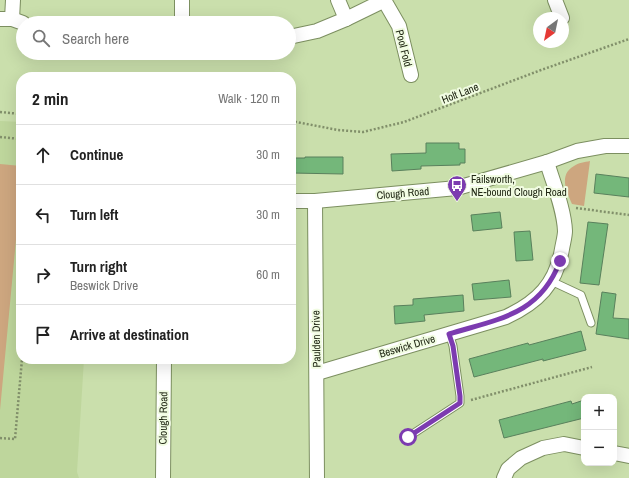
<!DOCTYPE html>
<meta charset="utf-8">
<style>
:root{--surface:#fff;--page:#f6f6f6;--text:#222;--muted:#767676;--line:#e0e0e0}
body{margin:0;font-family:"Archivo Narrow",sans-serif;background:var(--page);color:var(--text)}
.controls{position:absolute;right:12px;bottom:12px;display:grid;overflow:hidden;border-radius:8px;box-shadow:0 4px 16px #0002}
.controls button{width:36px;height:36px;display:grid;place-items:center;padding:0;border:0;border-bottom:1px solid var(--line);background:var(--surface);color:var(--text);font:20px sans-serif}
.compass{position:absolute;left:533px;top:12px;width:36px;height:36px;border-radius:50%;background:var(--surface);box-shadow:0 4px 16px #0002;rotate:213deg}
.stop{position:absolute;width:12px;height:12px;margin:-9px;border:3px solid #7c3bb0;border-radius:50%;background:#fff}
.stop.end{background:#7c3bb0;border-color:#fff;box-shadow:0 1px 4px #0008}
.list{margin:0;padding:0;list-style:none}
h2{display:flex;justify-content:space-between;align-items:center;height:52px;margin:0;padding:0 16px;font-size:17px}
h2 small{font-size:13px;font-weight:400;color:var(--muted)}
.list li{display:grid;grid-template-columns:26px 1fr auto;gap:12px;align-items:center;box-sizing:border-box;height:60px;padding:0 16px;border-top:1px solid var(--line)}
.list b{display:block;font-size:15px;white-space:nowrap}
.list p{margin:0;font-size:13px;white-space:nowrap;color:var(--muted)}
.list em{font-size:13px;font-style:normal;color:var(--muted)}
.icon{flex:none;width:22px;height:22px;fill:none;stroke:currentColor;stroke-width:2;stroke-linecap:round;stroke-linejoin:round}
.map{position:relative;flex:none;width:629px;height:478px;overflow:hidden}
.search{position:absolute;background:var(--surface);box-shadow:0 4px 16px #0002;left:16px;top:16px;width:280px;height:44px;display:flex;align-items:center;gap:10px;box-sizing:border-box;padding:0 14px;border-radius:22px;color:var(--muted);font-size:15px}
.panel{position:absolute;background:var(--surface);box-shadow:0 4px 16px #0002;left:16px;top:72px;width:280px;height:292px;border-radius:16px}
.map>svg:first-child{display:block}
.built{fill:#bed69c}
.green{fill:#cda67f}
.building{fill:#74b77a;stroke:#59805c}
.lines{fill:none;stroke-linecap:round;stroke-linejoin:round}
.lane-casing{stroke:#7c8f60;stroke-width:9}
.street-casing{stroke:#7c8f60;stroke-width:16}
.path{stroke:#818f6a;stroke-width:2.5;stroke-dasharray:2 2;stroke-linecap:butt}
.lane{stroke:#fff;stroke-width:7}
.street{stroke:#fff;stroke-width:14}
.route{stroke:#7c3bb0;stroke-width:5}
.labels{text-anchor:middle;stroke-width:4;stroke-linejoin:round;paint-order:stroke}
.street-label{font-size:11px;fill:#202714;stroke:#f1fce2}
.poi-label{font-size:11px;fill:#202714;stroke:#f1fce2;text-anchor:start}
</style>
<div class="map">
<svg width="629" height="478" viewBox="0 0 629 478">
<rect width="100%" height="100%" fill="#cadfac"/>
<polygon class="built" points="0,121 21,122 21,359 84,359 77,472 79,478 0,478"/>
<g class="green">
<path d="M590,161L584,206L572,204C567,192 558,175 574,166C578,163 585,162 590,161Z"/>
<polygon points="0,164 21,166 21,186 0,410"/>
</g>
<g class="building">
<polygon points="426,143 459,143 459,149 465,149 465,163 460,163 460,165 421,166 421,169 392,171 391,154 426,153"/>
<polygon points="305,157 343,157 343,174 291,173 291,158 305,158"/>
<polygon points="596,174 629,178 629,197 594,193"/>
<polygon points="500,212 502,228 473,231 471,215"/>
<polygon points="588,222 608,224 599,285 580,283"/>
<polygon points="530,231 533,260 516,261 514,232"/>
<polygon points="509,280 511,297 474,300 472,284"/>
<polygon points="602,292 616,294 613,318 629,319 629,339 596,334"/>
<polygon points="463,295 464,311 424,315 425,321 395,324 394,306 413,305 413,299"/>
<polygon points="581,331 586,350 543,361 543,359 474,377 469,359 528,343 529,345"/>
<polygon points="584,400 584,418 504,438 499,420 571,401 572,404"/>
</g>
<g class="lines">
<g class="lane-casing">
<g id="lane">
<polyline points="551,281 581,295 591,323"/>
<polyline points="408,437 460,403 460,396 453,346 449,333"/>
</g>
</g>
<g class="street-casing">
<g id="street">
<polyline points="338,0 346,19"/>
<polyline points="384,0 399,26 411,75"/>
<polyline points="555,0 562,18"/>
<polyline points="0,19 12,19 23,23"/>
<polyline points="12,19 13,0"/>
<polyline points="182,23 182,0"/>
<polyline points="289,37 317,31 346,19 385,0"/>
<polyline points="291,201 315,201 457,188 547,162 577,151 605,146 629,146"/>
<polyline points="315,201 317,478"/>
<path d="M317,373L506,317C538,302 556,284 562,249C563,243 565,236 565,231C564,208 553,183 547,162"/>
<polyline points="614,453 629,456"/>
<polyline points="163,478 164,359"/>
<polyline points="504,478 508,469 521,458 543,448 564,444 584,448"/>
</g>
</g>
<g class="path">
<polyline points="0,112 21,114"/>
<polyline points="291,121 338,130 363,132 404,122 541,70 629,39"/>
<polyline points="0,137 21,139"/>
<polyline points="576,208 629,215"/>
<polyline points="471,400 592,367"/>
<polyline points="0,438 15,439 22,359"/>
</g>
<use href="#lane" class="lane"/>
<use href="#street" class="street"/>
</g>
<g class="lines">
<path class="route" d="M408,437L460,403V396L453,346L449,334C498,319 540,315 560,261"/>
</g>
<defs>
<g id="bus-pin" transform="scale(1)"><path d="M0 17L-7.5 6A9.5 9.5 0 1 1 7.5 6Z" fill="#7c3bb0" stroke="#f1fce2"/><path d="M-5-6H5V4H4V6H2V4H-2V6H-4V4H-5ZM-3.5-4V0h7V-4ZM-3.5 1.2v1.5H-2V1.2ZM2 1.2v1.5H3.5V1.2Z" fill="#fff"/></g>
</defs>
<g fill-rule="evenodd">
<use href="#bus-pin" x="457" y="185"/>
</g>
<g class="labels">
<g class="street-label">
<text transform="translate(404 48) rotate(76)" y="4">Pool Fold</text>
<text transform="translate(460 93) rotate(-21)" y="4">Holt Lane</text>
<text transform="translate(403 193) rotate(-5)" y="4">Clough Road</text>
<text transform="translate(316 339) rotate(-91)" y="4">Paulden Drive</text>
<text transform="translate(407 346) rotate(-16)" y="4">Beswick Drive</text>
<text transform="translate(163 418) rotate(-89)" y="4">Clough Road</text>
</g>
<g class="poi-label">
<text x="471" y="183">Failsworth,<tspan x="471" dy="13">NE-bound Clough Road</tspan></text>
</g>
</g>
</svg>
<div class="controls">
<button>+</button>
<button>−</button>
</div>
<svg class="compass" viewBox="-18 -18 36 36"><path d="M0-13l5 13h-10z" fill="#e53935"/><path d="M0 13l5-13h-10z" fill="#767676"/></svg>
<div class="stop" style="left:408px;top:437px"></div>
<div class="stop end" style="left:560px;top:261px"></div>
<div class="search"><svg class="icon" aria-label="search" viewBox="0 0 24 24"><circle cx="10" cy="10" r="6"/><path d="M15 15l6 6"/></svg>Search here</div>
<section class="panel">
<h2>2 min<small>Walk · 120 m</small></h2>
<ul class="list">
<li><svg class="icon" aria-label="ahead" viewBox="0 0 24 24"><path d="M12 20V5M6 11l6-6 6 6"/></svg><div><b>Continue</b></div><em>30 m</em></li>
<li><svg class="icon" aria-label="left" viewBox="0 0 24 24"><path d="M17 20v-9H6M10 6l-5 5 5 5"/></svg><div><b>Turn left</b></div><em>30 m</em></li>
<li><svg class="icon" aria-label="right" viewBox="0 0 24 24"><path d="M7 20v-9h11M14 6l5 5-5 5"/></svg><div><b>Turn right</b><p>Beswick Drive</p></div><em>60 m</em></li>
<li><svg class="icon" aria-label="arrive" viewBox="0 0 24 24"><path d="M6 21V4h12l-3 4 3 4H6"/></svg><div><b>Arrive at destination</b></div></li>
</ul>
</section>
</div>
